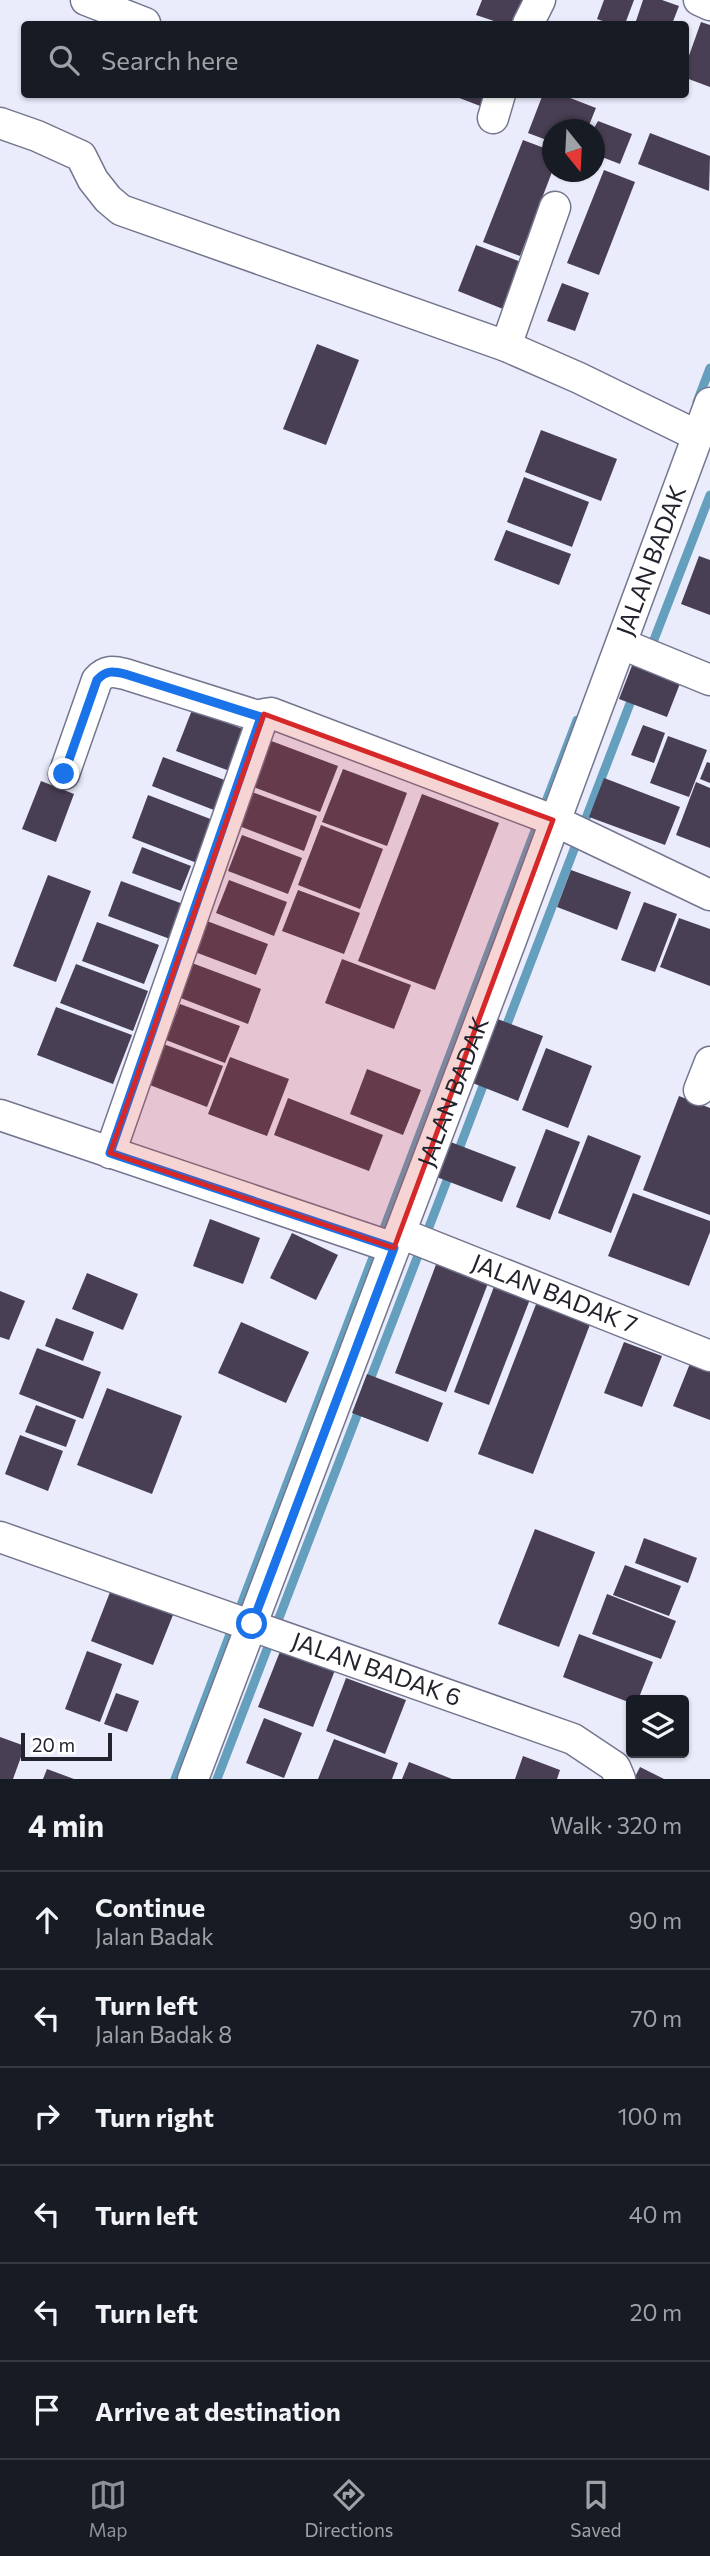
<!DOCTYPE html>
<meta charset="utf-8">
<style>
:root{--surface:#171b24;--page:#242831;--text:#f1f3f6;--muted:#9ea1a6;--line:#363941;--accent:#8c9099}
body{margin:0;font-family:Commissioner,sans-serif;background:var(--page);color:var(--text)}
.controls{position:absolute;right:21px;bottom:21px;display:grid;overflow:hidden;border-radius:7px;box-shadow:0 2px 5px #0004}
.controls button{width:63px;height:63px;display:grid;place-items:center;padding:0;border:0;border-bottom:2px solid var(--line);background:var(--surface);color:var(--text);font:35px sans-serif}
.compass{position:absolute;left:542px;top:119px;width:63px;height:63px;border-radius:50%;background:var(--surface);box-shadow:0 2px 5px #0004;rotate:162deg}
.scale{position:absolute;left:21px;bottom:18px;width:91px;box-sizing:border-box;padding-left:7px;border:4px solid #22232d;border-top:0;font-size:19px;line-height:24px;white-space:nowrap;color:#22232d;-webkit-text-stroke:5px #fff;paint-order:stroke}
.stop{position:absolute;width:21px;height:21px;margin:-16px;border:5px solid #1a73e8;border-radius:50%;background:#fff}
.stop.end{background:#1a73e8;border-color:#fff;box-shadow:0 2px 7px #0008}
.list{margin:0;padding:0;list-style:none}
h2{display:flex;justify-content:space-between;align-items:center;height:91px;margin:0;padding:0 28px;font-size:30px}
h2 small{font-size:23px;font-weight:400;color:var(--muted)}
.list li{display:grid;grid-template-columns:46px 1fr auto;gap:21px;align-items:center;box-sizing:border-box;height:98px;padding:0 28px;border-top:2px solid var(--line)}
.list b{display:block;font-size:26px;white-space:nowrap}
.list p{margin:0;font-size:23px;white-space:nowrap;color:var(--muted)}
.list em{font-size:23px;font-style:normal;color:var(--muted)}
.icon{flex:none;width:38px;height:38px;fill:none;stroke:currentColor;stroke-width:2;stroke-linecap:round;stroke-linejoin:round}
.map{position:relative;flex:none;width:710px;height:1779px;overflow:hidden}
.search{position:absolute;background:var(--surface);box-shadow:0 2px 5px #0004;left:21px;right:21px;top:21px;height:77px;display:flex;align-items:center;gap:18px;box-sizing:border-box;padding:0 24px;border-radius:7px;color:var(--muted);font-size:26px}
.sheet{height:679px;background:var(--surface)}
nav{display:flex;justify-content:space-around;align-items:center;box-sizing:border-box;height:98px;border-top:2px solid var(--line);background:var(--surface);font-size:19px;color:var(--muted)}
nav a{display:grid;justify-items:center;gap:4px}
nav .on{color:var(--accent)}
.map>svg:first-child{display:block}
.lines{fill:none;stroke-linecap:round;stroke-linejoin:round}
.stream{stroke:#64a0be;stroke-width:9}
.building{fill:#493f54}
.minor-casing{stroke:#73768e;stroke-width:33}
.minor{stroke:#fff;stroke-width:30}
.route{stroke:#1a73e8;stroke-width:9}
.marked{fill:#d62828;fill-opacity:0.2;stroke:#d62828;stroke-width:5;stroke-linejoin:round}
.labels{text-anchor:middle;stroke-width:7;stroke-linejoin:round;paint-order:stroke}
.street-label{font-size:24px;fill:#22232d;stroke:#fff}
</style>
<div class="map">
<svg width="710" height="1779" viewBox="0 0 710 1779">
<rect width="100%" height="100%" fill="#eaecfc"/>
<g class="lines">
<g class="stream">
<polyline points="697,402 710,368"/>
<polyline points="650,650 710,495"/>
<polyline points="504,1032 634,693"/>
<polyline points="456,1157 486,1078"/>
<polyline points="368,1385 451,1170"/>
<polyline points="175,1779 577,720"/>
<polyline points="217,1779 361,1405"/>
</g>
</g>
<g class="building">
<polygon points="482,0 533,0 524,24 503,24 476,15"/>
<polygon points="604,0 634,0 625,24 611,24 597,19"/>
<polygon points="643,0 662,0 679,6 672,24 645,24 636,21"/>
<polygon points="701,22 710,25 710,87 686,78 686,64"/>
<polygon points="449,94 494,94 488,109"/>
<polygon points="543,94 560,94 596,108 587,130 552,130 552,142 528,133"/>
<polygon points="598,121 632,134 620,164 594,154 594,128"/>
<polygon points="650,133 710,156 709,191 638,164"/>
<polygon points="523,140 552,151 552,172 520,256 483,242"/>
<polygon points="604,170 635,182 599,275 567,263"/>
<polygon points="476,245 521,262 503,309 458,291"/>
<polygon points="562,283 589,293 575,331 547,321"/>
<polygon points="317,344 359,360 326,445 283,429"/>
<polygon points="541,430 617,459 601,501 525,472"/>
<polygon points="524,477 589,502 572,547 507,522"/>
<polygon points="506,530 571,554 559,585 494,560"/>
<polygon points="699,556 710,560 710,615 681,604"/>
<polygon points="633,663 681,681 667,717 619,699"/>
<polygon points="192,710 251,732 235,773 176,751"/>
<polygon points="643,725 665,733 654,763 631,755"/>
<polygon points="668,736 707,750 689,797 650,783"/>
<polygon points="266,739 338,766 320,812 248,785"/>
<polygon points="163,757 230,782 219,812 152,786"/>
<polygon points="707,762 710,763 710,783 700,779"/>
<polygon points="343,769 407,793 387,846 322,822"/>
<polygon points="604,778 680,807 665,845 589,817"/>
<polygon points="41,781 74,794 56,842 22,829"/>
<polygon points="696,782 710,788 710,848 676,835"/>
<polygon points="252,792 317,816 304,851 239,826"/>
<polygon points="422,794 499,823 435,990 358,961"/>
<polygon points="148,795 213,820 197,863 132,838"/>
<polygon points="321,825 383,849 360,909 298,885"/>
<polygon points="242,835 302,858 288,894 228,871"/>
<polygon points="142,847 191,866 181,891 132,873"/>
<polygon points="571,870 631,892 617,930 557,907"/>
<polygon points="48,875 91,891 56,982 13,966"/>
<polygon points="229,880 287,902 274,936 216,913"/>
<polygon points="121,881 183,904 170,939 108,916"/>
<polygon points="298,890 360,913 344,954 282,931"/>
<polygon points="644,902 677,914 655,972 621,960"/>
<polygon points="679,918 710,929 710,986 660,967"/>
<polygon points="207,921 268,944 256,975 195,952"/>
<polygon points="97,922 159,945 144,984 82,961"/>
<polygon points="342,959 411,985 394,1029 325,1003"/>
<polygon points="192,963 261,989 248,1024 178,997"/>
<polygon points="76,964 148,991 133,1031 60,1003"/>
<polygon points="180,1004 240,1026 225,1063 166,1040"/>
<polygon points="56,1007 132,1035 113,1084 37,1055"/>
<polygon points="495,1018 543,1036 518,1101 470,1082"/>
<polygon points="158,1042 223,1066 207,1107 142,1082"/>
<polygon points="546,1048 592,1066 568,1128 522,1110"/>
<polygon points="230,1057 289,1079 267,1136 208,1114"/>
<polygon points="367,1069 421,1090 403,1135 350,1114"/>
<polygon points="679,1096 710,1108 710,1215 643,1190"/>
<polygon points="288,1098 383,1135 369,1171 274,1135"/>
<polygon points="546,1129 580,1142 550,1220 516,1207"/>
<polygon points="588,1135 641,1156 611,1233 558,1213"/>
<polygon points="448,1141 516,1167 502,1202 434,1176"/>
<polygon points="633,1193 710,1221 710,1232 689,1286 608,1256"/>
<polygon points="210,1219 260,1238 243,1284 193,1266"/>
<polygon points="292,1233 338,1255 316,1300 270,1278"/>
<polygon points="440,1254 492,1273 446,1392 395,1373"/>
<polygon points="87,1273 138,1294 123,1330 72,1309"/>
<polygon points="498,1276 534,1289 489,1405 454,1392"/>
<polygon points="0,1291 25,1301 9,1340 0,1337"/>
<polygon points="540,1294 594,1314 533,1474 478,1454"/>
<polygon points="56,1318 94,1332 83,1361 45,1346"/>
<polygon points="241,1322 309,1352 286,1403 218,1373"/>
<polygon points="624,1342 662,1356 642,1407 604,1393"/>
<polygon points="37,1348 101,1372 83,1419 19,1394"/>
<polygon points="691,1361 710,1369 710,1420 673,1406"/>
<polygon points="367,1374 443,1403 428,1442 352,1413"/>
<polygon points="107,1388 182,1416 152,1494 77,1465"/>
<polygon points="36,1405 76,1420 66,1447 25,1432"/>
<polygon points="20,1435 63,1451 48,1491 5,1474"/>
<polygon points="535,1529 595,1552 559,1647 498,1624"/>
<polygon points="644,1538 697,1558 688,1583 635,1563"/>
<polygon points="625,1565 681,1586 669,1616 613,1595"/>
<polygon points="112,1587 175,1610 153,1665 91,1641"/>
<polygon points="607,1594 676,1621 661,1659 592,1634"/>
<polygon points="579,1634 653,1662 638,1700 631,1700 631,1703 563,1677"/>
<polygon points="283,1644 337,1665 313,1727 258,1707"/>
<polygon points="87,1651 122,1664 100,1722 65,1709"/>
<polygon points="346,1678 406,1700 385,1754 326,1731"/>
<polygon points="116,1693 139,1701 127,1732 104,1724"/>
<polygon points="264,1718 302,1733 284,1778 246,1763"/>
<polygon points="0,1737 25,1746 13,1779 0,1779"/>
<polygon points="334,1739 398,1763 392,1779 318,1779"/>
<polygon points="523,1756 560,1770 557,1779 515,1779"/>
<polygon points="409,1762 452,1779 402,1779"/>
<polygon points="640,1767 664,1779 634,1779"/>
<polygon points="47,1769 74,1779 43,1779"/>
</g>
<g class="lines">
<g class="minor-casing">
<g id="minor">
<polyline points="86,0 145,23"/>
<polyline points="699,0 710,5"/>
<polyline points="528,24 540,0"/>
<polyline points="493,118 500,94"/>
<polyline points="0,123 37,136 81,156 93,180 108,199 121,210 506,346"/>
<polyline points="555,207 506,346 579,378 698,436"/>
<polyline points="622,644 710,680"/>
<path d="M64,774L97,680C106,670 113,671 125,674L261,717"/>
<polyline points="699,1090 710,1062"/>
<polyline points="0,1115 394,1248"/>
<polyline points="110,1153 264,714 271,713 553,820 710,895"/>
<path id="s1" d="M400,1233L710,1356"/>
<path id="s2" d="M0,1537L573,1739L615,1767L620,1779"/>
<path id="s3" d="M193,1779L510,943L710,403"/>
</g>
</g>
<use href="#minor" class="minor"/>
</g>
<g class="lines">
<path class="route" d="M64,774L97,680C106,670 113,671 125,674L261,717L110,1153L394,1248L252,1624"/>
</g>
<path class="marked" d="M264,714L553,820L394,1248L110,1153Z"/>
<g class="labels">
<g class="street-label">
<text dy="8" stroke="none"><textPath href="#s3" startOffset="1302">JALAN BADAK</textPath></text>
<text dy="8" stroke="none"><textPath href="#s3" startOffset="735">JALAN BADAK</textPath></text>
<text dy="8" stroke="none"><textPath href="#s1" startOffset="166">JALAN BADAK 7</textPath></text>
<text dy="8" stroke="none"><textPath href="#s2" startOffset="399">JALAN BADAK 6</textPath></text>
</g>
</g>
</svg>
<div class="controls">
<button><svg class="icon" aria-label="layers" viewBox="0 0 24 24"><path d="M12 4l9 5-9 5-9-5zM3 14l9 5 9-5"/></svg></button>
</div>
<svg class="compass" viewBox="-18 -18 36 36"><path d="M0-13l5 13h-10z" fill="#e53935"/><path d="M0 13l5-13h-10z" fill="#9ea1a6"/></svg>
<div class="scale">20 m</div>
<div class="stop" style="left:252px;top:1624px"></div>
<div class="stop end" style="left:64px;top:774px"></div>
<div class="search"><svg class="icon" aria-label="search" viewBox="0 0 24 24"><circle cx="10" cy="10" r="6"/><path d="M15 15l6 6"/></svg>Search here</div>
</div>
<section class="sheet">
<h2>4 min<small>Walk · 320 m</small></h2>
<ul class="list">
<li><svg class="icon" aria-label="ahead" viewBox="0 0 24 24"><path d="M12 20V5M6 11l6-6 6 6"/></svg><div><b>Continue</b><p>Jalan Badak</p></div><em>90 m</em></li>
<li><svg class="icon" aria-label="left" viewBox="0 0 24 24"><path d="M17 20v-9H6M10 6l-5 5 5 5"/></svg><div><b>Turn left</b><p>Jalan Badak 8</p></div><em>70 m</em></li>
<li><svg class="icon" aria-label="right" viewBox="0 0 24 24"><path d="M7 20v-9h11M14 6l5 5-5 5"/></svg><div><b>Turn right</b></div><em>100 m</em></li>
<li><svg class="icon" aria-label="left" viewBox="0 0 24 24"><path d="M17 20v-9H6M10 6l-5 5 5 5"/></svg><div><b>Turn left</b></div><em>40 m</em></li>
<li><svg class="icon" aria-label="left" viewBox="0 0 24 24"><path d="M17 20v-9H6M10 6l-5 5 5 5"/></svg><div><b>Turn left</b></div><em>20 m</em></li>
<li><svg class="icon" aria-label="arrive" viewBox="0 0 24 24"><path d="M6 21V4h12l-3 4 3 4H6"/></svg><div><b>Arrive at destination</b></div></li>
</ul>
</section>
<nav>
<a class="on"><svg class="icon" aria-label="map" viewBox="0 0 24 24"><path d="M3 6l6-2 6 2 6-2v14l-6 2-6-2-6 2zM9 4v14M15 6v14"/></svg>Map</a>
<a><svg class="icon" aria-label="directions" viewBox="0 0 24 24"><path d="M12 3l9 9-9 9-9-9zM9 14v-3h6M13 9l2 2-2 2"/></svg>Directions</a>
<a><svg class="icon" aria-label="saved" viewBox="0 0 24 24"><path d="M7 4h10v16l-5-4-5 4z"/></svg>Saved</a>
</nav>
